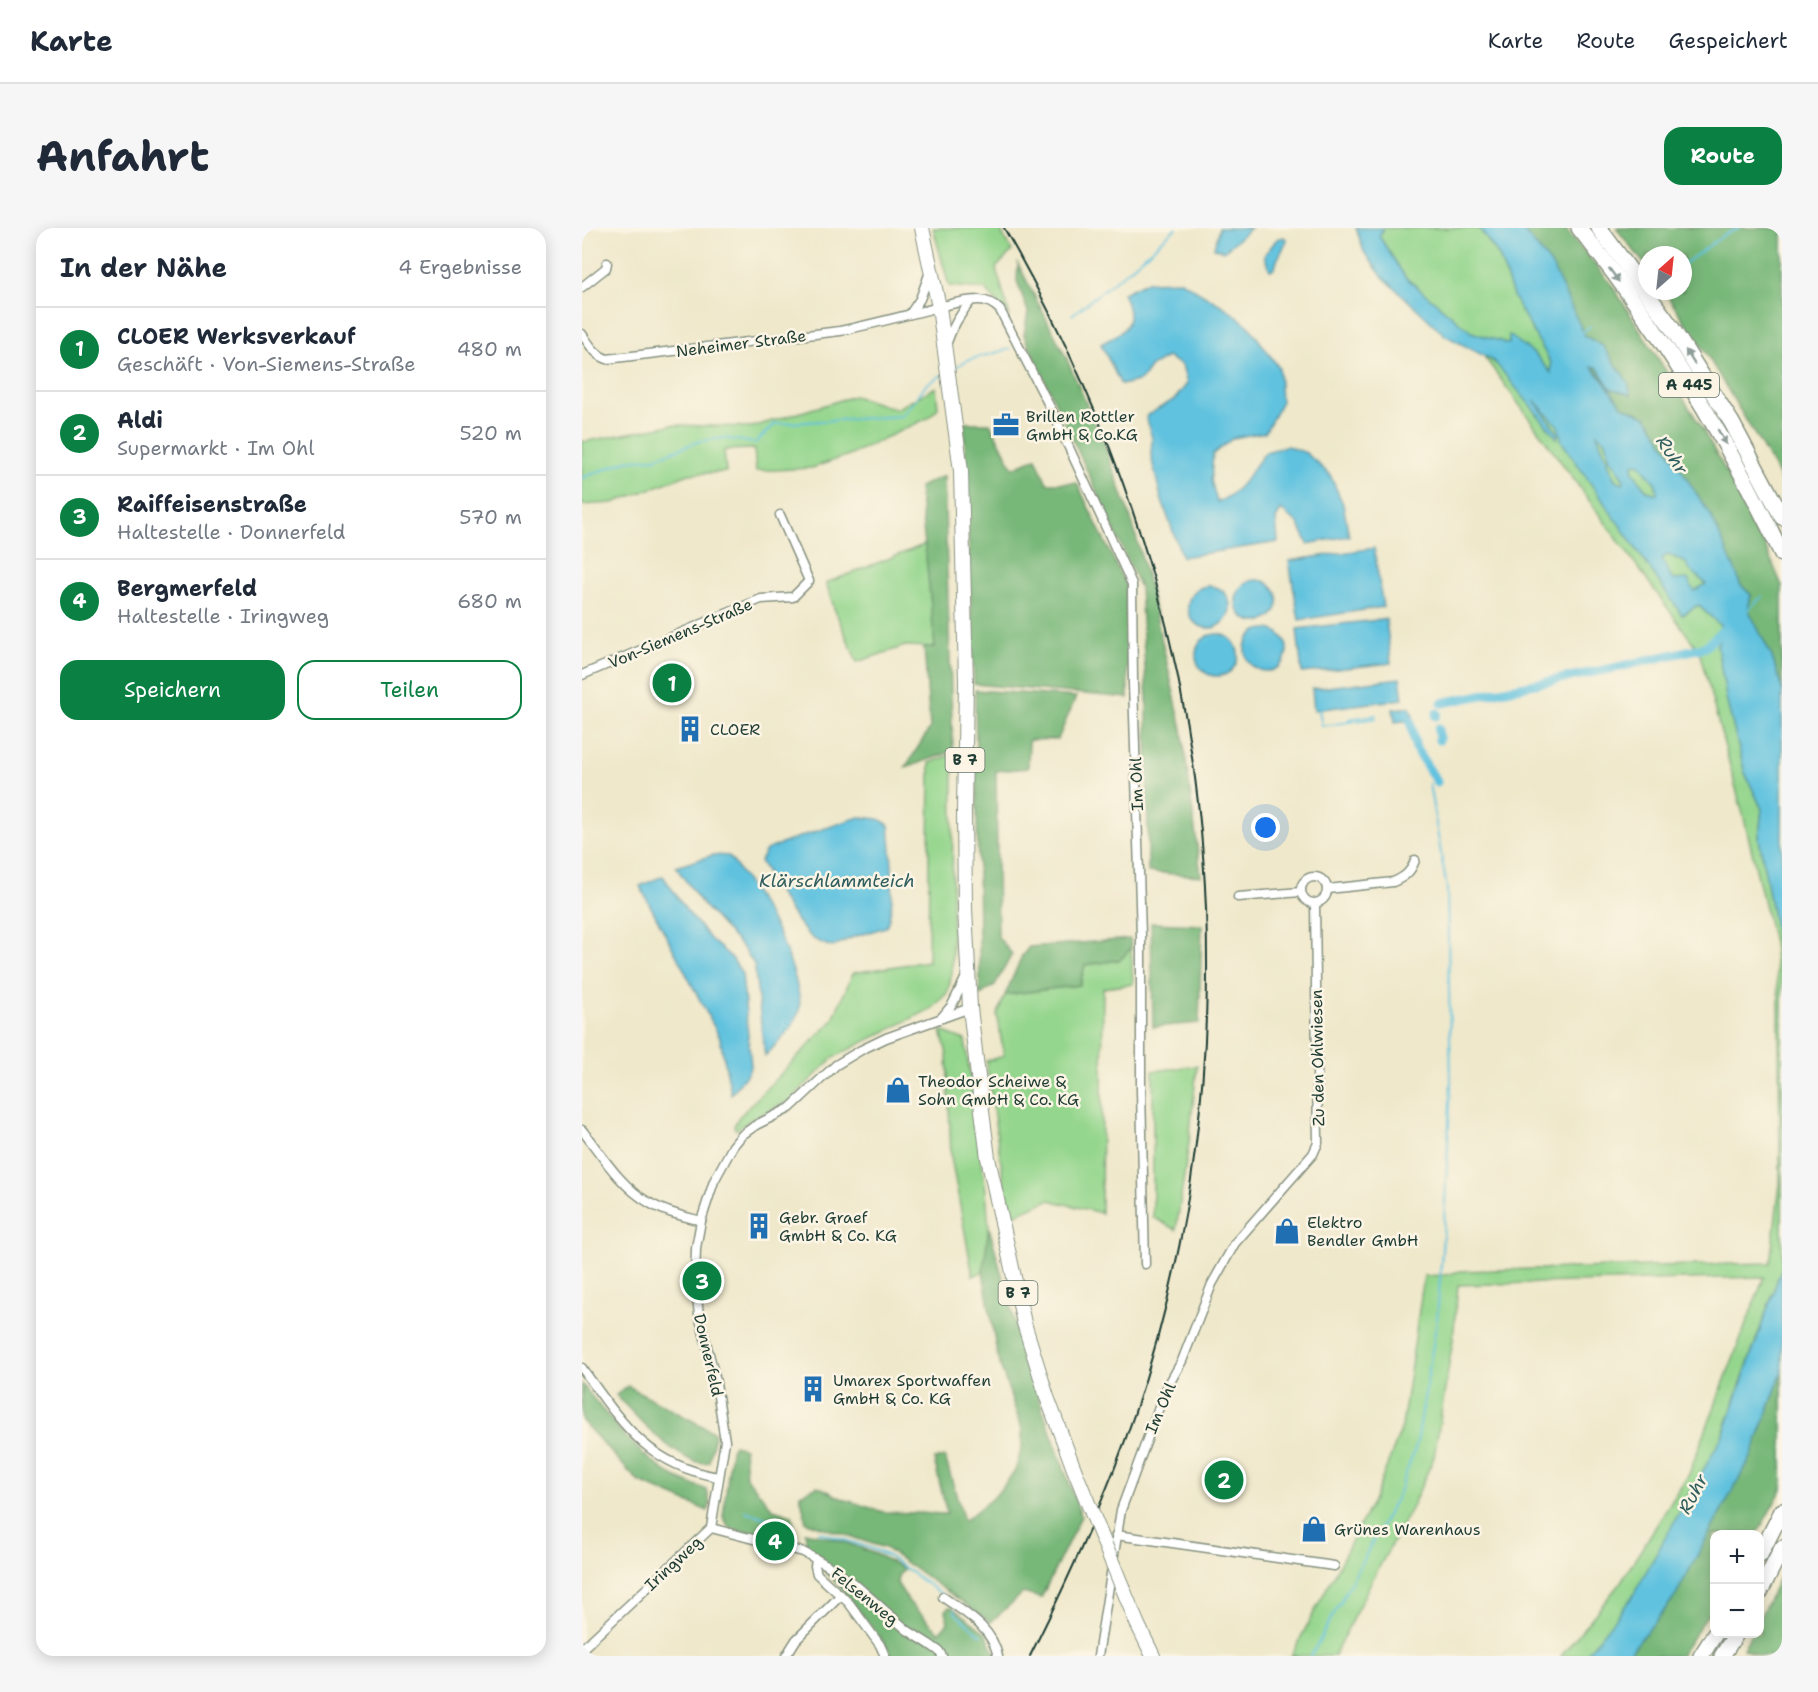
<!DOCTYPE html>
<html lang="de">
<meta charset="utf-8">
<style>
:root{--surface:#fff;--page:#f6f6f7;--text:#1f2937;--muted:#747a83;--line:#e0e1e3;--accent:#0b8043}
body{margin:0;font-family:"Shantell Sans",sans-serif;background:var(--page);color:var(--text)}
.controls{position:absolute;right:18px;bottom:18px;display:grid;overflow:hidden;border-radius:12px;box-shadow:0 3px 15px #0003}
.controls button{width:54px;height:54px;display:grid;place-items:center;padding:0;border:0;border-bottom:2px solid var(--line);background:var(--surface);color:var(--text);font:30px sans-serif}
.compass{position:absolute;left:1056px;top:18px;width:54px;height:54px;border-radius:50%;background:var(--surface);box-shadow:0 3px 15px #0003;rotate:27deg}
.you{position:absolute;left:684px;top:600px;width:21px;height:21px;margin:-15px;border:4px solid #fff;border-radius:50%;background:#1a73e8;box-shadow:0 0 0 9px #1a73e833}
.badge{display:grid;place-items:center;width:39px;height:39px;border-radius:50%;background:var(--accent);color:#fff;font-size:20px;font-weight:700}
.pin{position:absolute;translate:-50% -50%;border:3px solid #fff;box-shadow:0 2px 6px #0006}
.list{margin:0;padding:0;list-style:none}
h2{display:flex;justify-content:space-between;align-items:center;height:78px;margin:0;padding:0 24px;font-size:26px}
h2 small{font-size:20px;font-weight:400;color:var(--muted)}
.list li{display:grid;grid-template-columns:39px 1fr auto;gap:18px;align-items:center;box-sizing:border-box;height:84px;padding:0 24px;border-top:2px solid var(--line)}
.list b{display:block;font-size:22px;white-space:nowrap}
.list p{margin:0;font-size:20px;white-space:nowrap;color:var(--muted)}
.list em{font-size:20px;font-style:normal;color:var(--muted)}
.actions{display:flex;gap:12px;padding:18px 24px}
.actions a{flex:1;padding:14px 0;border:2px solid var(--accent);border-radius:18px;text-align:center;font-size:21px;color:var(--accent)}
.actions .main{background:var(--accent);color:#fff}
.map{position:relative;flex:none;width:1200px;height:1428px;overflow:hidden;border-radius:18px}
header{display:flex;align-items:center;gap:36px;box-sizing:border-box;height:84px;padding:0 30px;background:var(--surface);border-bottom:2px solid var(--line)}
header strong{font-size:28px}
nav{display:flex;gap:33px;margin-inline-start:auto;font-size:21px}
.intro{display:flex;align-items:center;justify-content:space-between;box-sizing:border-box;height:144px;padding:0 36px}
h1{margin:0;font-size:42px}
.button{padding:15px 27px;border-radius:18px;background:var(--accent);color:#fff;font-size:21px;font-weight:700}
main{display:flex;gap:36px;padding:0 36px}
aside{flex:1;background:var(--surface);border-radius:18px;box-shadow:0 3px 15px #0003}
.map>svg:first-child{display:block}
.green{fill:#94d68d;stroke:#5a8a60;stroke-width:1.5}
.forest{fill:#77b778;stroke:#4b7a56;stroke-width:1.5}
.water{fill:#61c2df;stroke:#40808a;stroke-width:1.5;fill-rule:evenodd}
.lines{fill:none;stroke-linecap:round;stroke-linejoin:round}
.stream{stroke:#61c2df;stroke-width:2}
.canal{stroke:#61c2df;stroke-width:9}
.river{stroke:#61c2df;stroke-width:15}
.street-casing{stroke:#879280;stroke-width:11}
.primary-casing{stroke:#879280;stroke-width:16}
.highway-casing{stroke:#879280;stroke-width:18}
.street{stroke:#fff;stroke-width:8}
.primary{stroke:#fff;stroke-width:14}
.highway{stroke:#fff;stroke-width:15}
.rail{stroke:#1f3d34;stroke-width:2}
.primary-bridge-casing{stroke:#879280;stroke-width:16;stroke-linecap:butt}
.primary-bridge{stroke:#fff;stroke-width:14}
.oneway{fill:#8f9e9a}
.labels{text-anchor:middle;stroke-width:5;stroke-linejoin:round;paint-order:stroke}
.shield{fill:#fcf5e5;stroke:#617469;stroke-width:1.5}
.shield-label{font-size:15px;font-weight:bold;fill:#1f3d34}
.street-label{font-size:16px;fill:#1f3d34;stroke:#fcf5e5}
.poi-label{font-size:16px;fill:#1f3d34;stroke:#fcf5e5;text-anchor:start}
.water-label{font-size:18px;font-style:italic;fill:#305e5f;stroke:#fcf5e5}
</style>
<header>
<strong>Karte</strong>
<nav><a>Karte</a><a>Route</a><a>Gespeichert</a></nav>
</header>
<div class="intro"><h1>Anfahrt</h1><a class="button">Route</a></div>
<main>
<aside>
<h2>In der Nähe<small>4 Ergebnisse</small></h2>
<ul class="list">
<li><span class="badge">1</span><div><b>CLOER Werksverkauf</b><p>Geschäft · Von-Siemens-Straße</p></div><em>480 m</em></li>
<li><span class="badge">2</span><div><b>Aldi</b><p>Supermarkt · Im Ohl</p></div><em>520 m</em></li>
<li><span class="badge">3</span><div><b>Raiffeisenstraße</b><p>Haltestelle · Donnerfeld</p></div><em>570 m</em></li>
<li><span class="badge">4</span><div><b>Bergmerfeld</b><p>Haltestelle · Iringweg</p></div><em>680 m</em></li>
</ul>
<div class="actions"><a class="main">Speichern</a><a>Teilen</a></div>
</aside>
<div class="map">
<svg width="1200" height="1428" viewBox="0 0 1200 1428">
<rect width="100%" height="100%" fill="#fcf5e5"/>
<filter id="ink" filterUnits="userSpaceOnUse"><feTurbulence type="fractalNoise" baseFrequency=".0167" numOctaves="2"/><feDisplacementMap in="SourceGraphic" scale="12" xChannelSelector="R" yChannelSelector="G"/><feConvolveMatrix kernelMatrix="1 2 1 2 8 2 1 2 1" color-interpolation-filters="sRGB"/></filter>
<filter id="wash" filterUnits="userSpaceOnUse"><feTurbulence type="fractalNoise" baseFrequency=".008" numOctaves="4" result="noise"/><feDisplacementMap in="SourceGraphic" scale="24" xChannelSelector="R" yChannelSelector="G"/><feGaussianBlur stdDeviation="1.35" result="paint"/><feColorMatrix in="noise" values="0 0 0 0 0 0 0 0 0 0 0 0 0 0 0 0 0 1.4 0 .05"/><feComposite in="paint" operator="in"/></filter>
<g filter="url(#wash)">
<rect width="100%" height="100%" fill="#efe8cb"/>
<g class="green">
<polygon points="351,0 417,0 430,23 414,40 428,88 403,61 367,58"/>
<polygon points="802,0 897,0 917,28 932,70 969,135 969,146 954,127 927,108 928,116 889,105 823,49 797,8"/>
<path d="M901,127C921,138 961,176 975,196C978,201 979,208 980,214L1101,387L1116,377L1141,400L1135,417L1145,474L1163,545L1180,581L1177,610L1200,740V1039L1126,1248L1079,1336L1008,1428H979L1038,1355L1107,1246L1182,1049L876,1057L871,1112L852,1229L830,1279L788,1356L752,1428H709L793,1269L820,1199L842,1048L863,1047L878,1043L1188,1035L1198,956L1197,771L1191,714L1162,590L1117,423Z"/>
<polygon points="354,159 356,180 346,190 267,227 230,240 174,243 172,221 142,222 144,244 107,246 31,275 0,277 0,212 1,214 89,197 170,199 272,168 314,181"/>
<polygon points="1014,204 1024,213 1027,232 1031,233 1042,252 1042,256 1033,252"/>
<polygon points="1057,235 1074,256 1075,266 1065,263 1051,244 1051,236"/>
<polygon points="344,316 353,419 323,418 275,434 252,380 244,355"/>
<polygon points="1086,326 1105,335 1108,342 1125,356 1112,364 1091,352 1079,331"/>
<polygon points="371,526 370,744 366,764 351,780 252,829 207,873 171,890 154,902 152,898 156,890 250,793 271,745 346,733 348,535"/>
<polygon points="549,720 551,756 521,760 519,985 467,972 427,989 404,833 422,828 415,787 423,767 497,757 503,737 538,732"/>
<polygon points="359,803 383,812 404,963 407,999 401,1044 391,1048 369,929 365,826"/>
<polygon points="615,838 607,914 594,1002 571,989 571,843"/>
</g>
<g class="forest">
<polygon points="939,0 983,0 1029,56 1115,192 1175,298 1200,358 1200,461 1190,429 1166,381 1169,367 1158,356 1155,346 1065,189 1040,178 1009,136 1015,139 1028,160 1049,167 1021,118 1003,108"/>
<polygon points="1034,0 1200,0 1200,255 1191,237 1122,122 1082,63 1101,63 1101,27 1065,27 1065,39"/>
<polygon points="436,36 484,129 524,221 550,294 567,357 600,501 619,648 566,644 565,472 558,360 521,277 442,107 446,84 435,53"/>
<polygon points="382,195 408,195 431,240 454,230 465,255 495,255 544,358 546,470 392,456"/>
<polygon points="362,248 371,523 323,540 348,500 342,419 353,419 337,259"/>
<polygon points="393,462 494,469 476,511 447,512 446,540 414,543 416,709 430,726 413,757 398,767"/>
<polygon points="569,695 620,697 617,795 571,799"/>
<polygon points="548,711 549,720 538,732 503,737 498,757 423,767 440,728 447,719"/>
<polygon points="407,999 444,1135 499,1288 459,1370 441,1365 409,1394 303,1320 224,1294 218,1266 236,1258 261,1271 301,1284 365,1286 352,1231 363,1229 382,1293 414,1267 433,1243 440,1219 440,1201 416,1131 401,1044"/>
<polygon points="1200,1144 1200,1261 1175,1306 1132,1306 1132,1377 1098,1428 1045,1428 1092,1370 1169,1229"/>
<path d="M0,1156C27,1190 53,1225 91,1248C101,1254 114,1257 125,1262L128,1276L126,1283L56,1253L0,1193Z"/>
<path d="M46,1158L133,1205L127,1234C101,1242 51,1185 34,1167Z"/>
<polygon points="152,1217 162,1220 164,1249 191,1281 210,1287 215,1314 209,1318 148,1300 141,1289 149,1222"/>
<path d="M223,1304C258,1311 292,1323 322,1341L316,1348L315,1355L327,1374L357,1404L366,1395L364,1383L367,1379H370L404,1405L414,1428H310L307,1421L259,1360L239,1339L240,1330L225,1320Z"/>
<polygon points="1200,1344 1200,1428 1178,1428 1161,1421 1169,1406 1178,1406 1178,1389"/>
</g>
<g class="water">
<polygon points="637,0 669,0 642,23 632,20"/>
<path d="M774,0H802L797,8L823,49L889,104L927,116V107L954,127L969,145V135L932,70L917,28L897,0H939L969,36L1003,108L1021,118L1046,154L1049,167L1028,160L1015,139L1010,138L1040,178L1065,189L1129,288L1155,346L1158,356L1169,367L1166,381L1190,429L1200,461V740L1177,610L1180,581L1163,545L1145,474L1135,417L1141,400L1116,377L1100,387L980,214L976,198L952,172L976,205L975,210L912,133L864,108L800,48L782,24ZM1015,206L1024,213L1028,232L1031,233L1042,252L1041,255L1033,252ZM1051,236L1057,235L1074,256L1075,266L1065,263L1051,244ZM1086,326L1104,335L1108,342L1124,356L1112,363L1106,351L1091,352L1080,331Z"/>
<path d="M702,9L705,12C701,24 695,27 693,40L688,42L682,28L695,11Z"/>
<path d="M599,53L644,80L667,98L697,140L699,175L683,204L651,210L631,226L629,252L635,274C658,267 669,241 684,224L705,218L724,225L748,247L761,276L767,308L726,316L716,295L699,282L694,291L696,314L600,329L579,270L569,228L570,210L564,188L593,171L605,156L600,137L585,129L569,138L559,152L539,157L519,116C547,101 554,95 541,65L564,54Z"/>
<polygon points="792,320 801,379 717,392 707,333"/>
<circle cx="675" cy="373" r="21"/>
<circle cx="627" cy="379" r="21"/>
<polygon points="804,391 809,435 720,445 715,401"/>
<circle cx="684" cy="422" r="21"/>
<circle cx="635" cy="427" r="21"/>
<polygon points="818,450 821,471 732,482 730,461"/>
<polygon points="828,479 832,492 813,494 811,481"/>
<path d="M277,589L297,591L307,597C309,625 315,674 304,699L271,709L250,719C243,716 235,714 229,709C211,693 191,654 178,633L184,622L217,609Z"/>
<path d="M131,627L147,628C163,651 180,675 193,699C202,715 222,767 217,783C211,801 195,815 183,828L172,736L161,720L121,677L94,639Z"/>
<polygon points="81,648 104,682 129,712 150,730 160,746 169,838 165,846 149,866 138,810 58,658"/>
<polygon points="1200,1039 1200,1144 1169,1229 1092,1370 1045,1428 1003,1428 1050,1369 1142,1205"/>
</g>
<g class="lines">
<g class="stream">
<polyline points="1102,36 1142,7 1157,0"/>
<polyline points="490,87 549,40 594,0"/>
<polyline points="999,106 1008,98"/>
<polyline points="370,141 386,132 428,121"/>
<polyline points="0,250 44,233 73,230 118,213 142,210 173,215 193,196 320,188 345,156 360,147"/>
<polyline points="1165,382 1181,368"/>
<polyline points="737,482 740,498 794,490"/>
<polyline points="766,493 767,491 794,487"/>
<polyline points="163,1283 200,1296"/>
<polyline points="237,1304 288,1320 306,1328 361,1367"/>
<polyline points="373,1382 373,1385 399,1407"/>
<polyline points="729,1428 816,1267 835,1215 855,1092 862,995 869,855 865,661 847,555"/>
</g>
<g class="canal">
<polyline points="860,475 1032,440 1123,419 1143,400"/>
<polyline points="854,488 855,485"/>
<polyline points="828,492 834,521 855,554"/>
<polyline points="856,501 857,512"/>
</g>
<polyline class="river" points="925,0 963,46 976,76"/>
</g>
</g>
<g filter="url(#ink)">
<g class="lines">
<g class="street-casing">
<g id="street">
<polyline points="0,59 24,40 25,35"/>
<polyline points="328,86 338,71 348,44"/>
<path d="M0,106C7,116 13,127 25,131L258,103C286,97 313,90 341,83C358,79 379,72 397,72C405,72 412,76 418,82L471,185L550,356L551,456L559,707V862L563,1036"/>
<path d="M364,117C370,99 377,87 389,73"/>
<polyline points="0,447 179,371 211,369 227,353 198,287"/>
<circle cx="732" cy="662" r="13"/>
<path d="M746,661L811,654C823,649 829,644 833,632"/>
<polyline points="656,669 719,664"/>
<polyline points="360,789 370,777 384,749"/>
<path d="M0,902C19,926 38,958 66,974C82,984 101,988 119,993"/>
<path d="M0,1140C39,1194 65,1237 136,1249"/>
<polyline points="129,1300 143,1213 133,1149 117,1087 113,1052 114,1020 119,993 132,953 151,918 160,907 174,897 208,880 254,837 279,822 304,810 388,780"/>
<polyline points="129,1300 221,1324 245,1337 275,1358 325,1402 347,1416 357,1423 360,1428"/>
<polyline points="534,1307 752,1338"/>
<polyline points="234,1331 233,1338 235,1346 267,1375 298,1417 303,1428"/>
<path d="M361,1369C384,1386 409,1398 416,1428"/>
<polyline points="0,1419 1,1420 129,1300"/>
<polyline points="204,1428 214,1412 259,1367"/>
<polyline points="516,1428 539,1282 583,1163 600,1133 630,1056 653,1015 731,926 736,915 733,676"/>
</g>
</g>
<g class="primary-casing">
<g id="primary">
<polyline points="340,0 357,79 379,243 384,455 382,584 383,680 388,780 400,883 406,930 442,1095 465,1169 492,1241"/>
<polyline points="555,1395 571,1428"/>
</g>
</g>
<g class="highway-casing">
<g id="highway">
<path d="M997,0C1077,100 1145,210 1200,326"/>
<polyline points="1017,0 1088,97 1150,195 1200,289"/>
<polyline points="1178,1327 1200,1283"/>
<polyline points="1178,1364 1200,1320"/>
<polyline points="1119,1428 1133,1406"/>
<polyline points="1140,1428 1154,1406"/>
</g>
</g>
<use href="#street" class="street"/>
<use href="#primary" class="primary"/>
<use href="#highway" class="highway"/>
<path class="rail" d="M422,0C485,110 537,229 572,351C649,623 642,920 552,1187C524,1270 487,1350 448,1428"/>
<g class="primary-bridge-casing">
<polyline id="primary-bridge" points="492,1241 555,1395"/>
</g>
<use href="#primary-bridge" class="primary-bridge"/>
</g>
<defs><path id="oneway-solid" d="M-6-.8H1V-3.2L6.5 0L1 3.2V.8H-6Z" transform="scale(1.5)"/></defs>
<g class="oneway">
<use href="#oneway-solid" transform="translate(1032 47) rotate(54)"/>
<use href="#oneway-solid" transform="translate(1108 129) rotate(-122)"/>
<use href="#oneway-solid" transform="translate(1140 209) rotate(61)"/>
</g>
</g>
<defs>
<g id="office-bare" transform="scale(2.07)"><path d="M-6-3h4V-5.5h4V-3h4V5H-6ZM-1-4.5V-3h2v-1.5ZM-6 0V1H6V0Z" fill="#1f6fb2" stroke="#fcf5e5" stroke-width="2.5" paint-order="stroke"/></g>
<g id="building-bare" transform="scale(2.07)"><path d="M-4-6H4V6H1V3H-1V6H-4ZM-2.5-4.3h1.7v1.8h-1.7ZM.8-4.3h1.7v1.8H.8ZM-2.5-1h1.7V.8h-1.7ZM.8-1h1.7V.8H.8Z" fill="#1f6fb2" stroke="#fcf5e5" stroke-width="2.5" paint-order="stroke"/></g>
<g id="shop-bare" transform="scale(2.07)"><path d="M-5-2.5h2.3a2.7 3.5 0 0 1 5.4 0H5L5.5 6h-11ZM-1.5-2.5h3a1.5 2.3 0 0 0-3 0Z" fill="#1f6fb2" stroke="#fcf5e5" stroke-width="2.5" paint-order="stroke"/></g>
</defs>
<g fill-rule="evenodd">
<use href="#office-bare" x="424" y="197"/>
<use href="#building-bare" x="108" y="501"/>
<use href="#shop-bare" x="316" y="862"/>
<use href="#building-bare" x="177" y="998"/>
<use href="#shop-bare" x="705" y="1003"/>
<use href="#building-bare" x="231" y="1161"/>
<use href="#shop-bare" x="732" y="1301"/>
</g>
<g class="labels">
<g class="shield">
<rect x="1077" y="145" width="60" height="24" rx="4.5"/>
<rect x="363.5" y="520" width="39" height="24" rx="4.5"/>
<rect x="416.5" y="1053" width="39" height="24" rx="4.5"/>
</g>
<g class="shield-label">
<text x="1107" y="162">A 445</text>
<text x="383" y="537">B 7</text>
<text x="436" y="1070">B 7</text>
</g>
<g class="street-label">
<text transform="translate(159 115) rotate(-7)" y="6">Neheimer Straße</text>
<text transform="translate(98 405) rotate(-23)" y="6">Von-Siemens-Straße</text>
<text transform="translate(554 556) rotate(-92)" y="6">Im Ohl</text>
<text transform="translate(735 830) rotate(-91)" y="6">Zu den Ohlwiesen</text>
<text transform="translate(127 1127) rotate(77)" y="6">Donnerfeld</text>
<text transform="translate(578 1180) rotate(-67)" y="6">Im Ohl</text>
<text transform="translate(91 1335) rotate(-43)" y="6">Iringweg</text>
<text transform="translate(283 1368) rotate(39)" y="6">Felsenweg</text>
</g>
<g class="poi-label">
<text x="444" y="194">Brillen Rottler<tspan x="444" dy="18">GmbH &amp; Co.KG</tspan></text>
<text x="128" y="507">CLOER</text>
<text x="336" y="859">Theodor Scheiwe &amp;<tspan x="336" dy="18">Sohn GmbH &amp; Co. KG</tspan></text>
<text x="197" y="995">Gebr. Graef<tspan x="197" dy="18">GmbH &amp; Co. KG</tspan></text>
<text x="725" y="1000">Elektro<tspan x="725" dy="18">Bendler GmbH</tspan></text>
<text x="251" y="1158">Umarex Sportwaffen<tspan x="251" dy="18">GmbH &amp; Co. KG</tspan></text>
<text x="752" y="1307">Grünes Warenhaus</text>
</g>
<g class="water-label">
<text transform="translate(1090 227) rotate(57)" y="6">Ruhr</text>
<text x="255" y="659">Klärschlammteich</text>
<text transform="translate(1111 1266) rotate(-62)" y="6">Ruhr</text>
</g>
</g>
</svg>
<div class="controls">
<button>+</button>
<button>−</button>
</div>
<svg class="compass" viewBox="-18 -18 36 36"><path d="M0-13l5 13h-10z" fill="#e53935"/><path d="M0 13l5-13h-10z" fill="#747a83"/></svg>
<div class="you"></div>
<div class="pin badge" style="left:90px;top:455px">1</div>
<div class="pin badge" style="left:642px;top:1252px">2</div>
<div class="pin badge" style="left:120px;top:1053px">3</div>
<div class="pin badge" style="left:193px;top:1313px">4</div>
</div>
</main>
